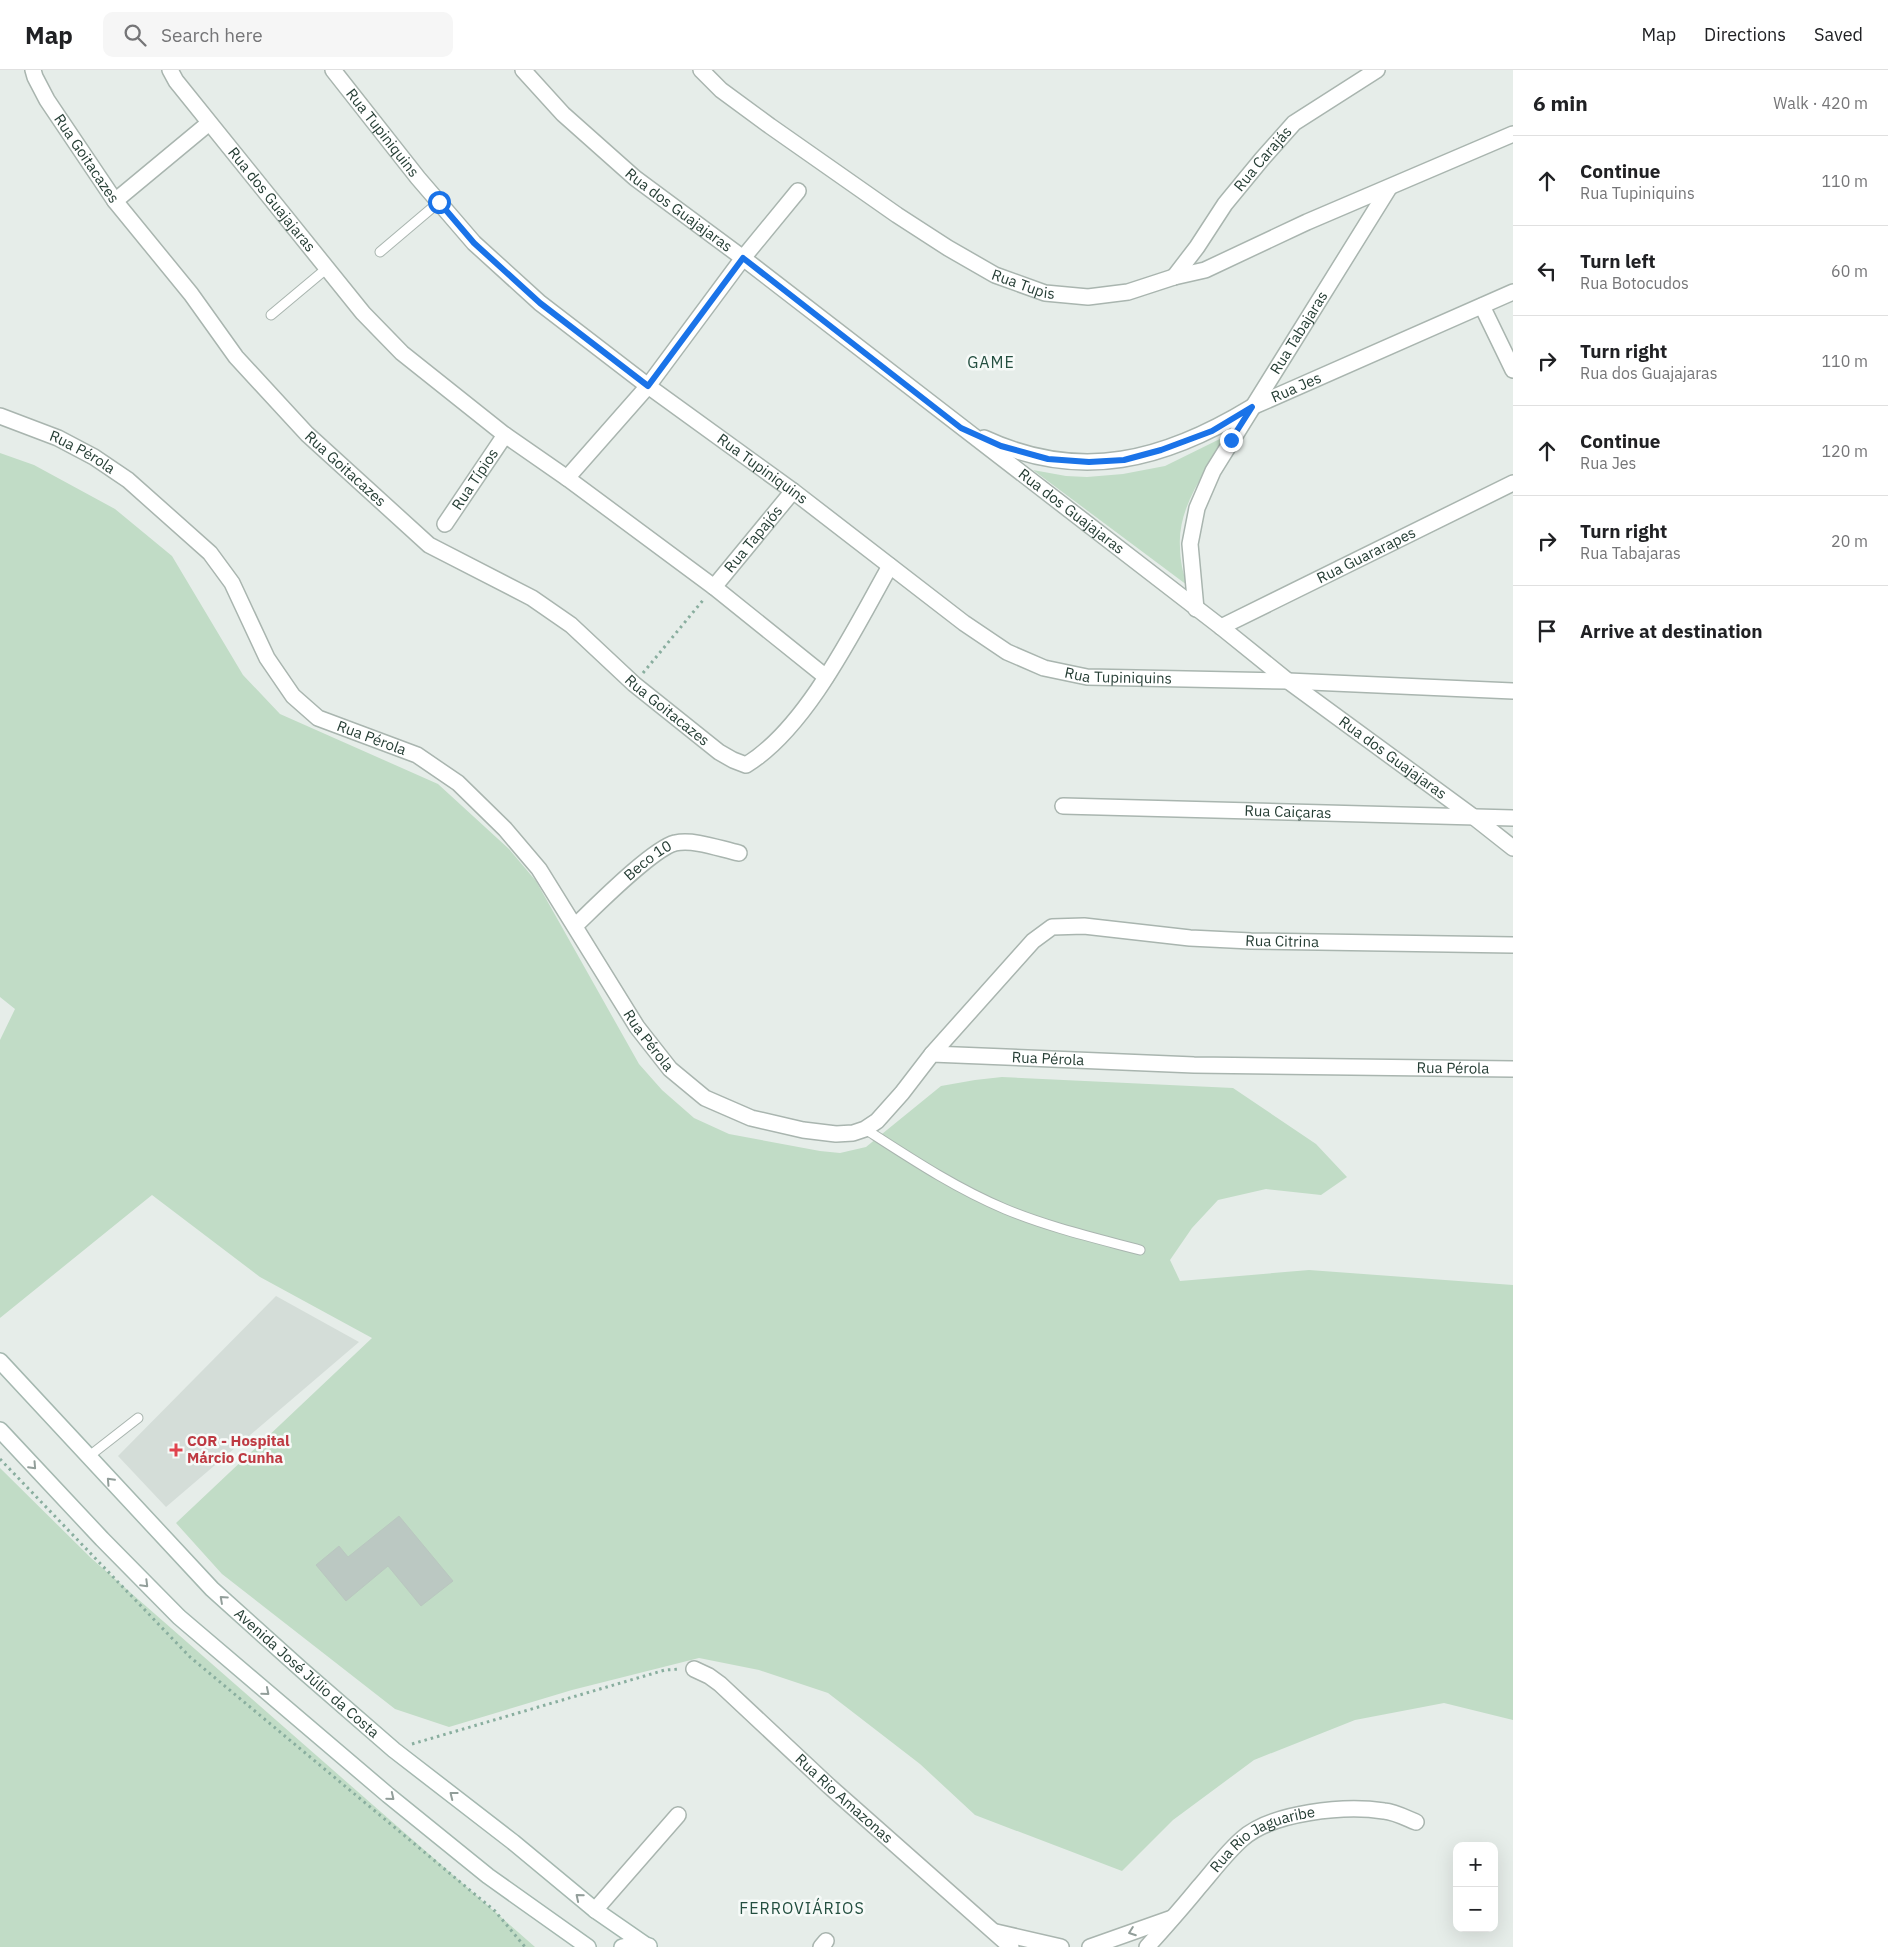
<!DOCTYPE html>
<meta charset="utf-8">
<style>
:root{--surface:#fff;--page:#f6f6f6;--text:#202124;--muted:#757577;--line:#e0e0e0}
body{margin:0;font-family:"IBM Plex Sans",sans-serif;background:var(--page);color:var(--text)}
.controls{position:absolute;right:15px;bottom:15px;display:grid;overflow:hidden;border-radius:10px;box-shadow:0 5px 20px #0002}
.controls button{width:45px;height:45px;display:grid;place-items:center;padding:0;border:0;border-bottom:1px solid var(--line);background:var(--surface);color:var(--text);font:25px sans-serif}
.stop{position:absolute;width:15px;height:15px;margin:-11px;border:4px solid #1a73e8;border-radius:50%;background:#fff}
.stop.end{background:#1a73e8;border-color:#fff;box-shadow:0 1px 5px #0008}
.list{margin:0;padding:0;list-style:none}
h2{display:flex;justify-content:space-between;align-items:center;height:65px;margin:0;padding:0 20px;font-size:21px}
h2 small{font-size:16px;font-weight:400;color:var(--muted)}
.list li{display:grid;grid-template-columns:32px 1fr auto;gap:15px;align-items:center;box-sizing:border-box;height:90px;padding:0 20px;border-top:1px solid var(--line)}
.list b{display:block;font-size:19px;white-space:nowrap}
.list p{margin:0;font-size:16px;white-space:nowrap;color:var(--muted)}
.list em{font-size:16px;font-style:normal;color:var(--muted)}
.icon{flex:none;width:28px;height:28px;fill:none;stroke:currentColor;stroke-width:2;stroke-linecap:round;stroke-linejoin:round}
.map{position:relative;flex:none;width:1513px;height:1877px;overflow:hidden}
header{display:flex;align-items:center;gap:30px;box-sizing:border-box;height:70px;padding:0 25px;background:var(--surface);border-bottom:1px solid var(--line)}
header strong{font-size:24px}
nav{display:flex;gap:28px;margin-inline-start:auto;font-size:18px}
.search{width:350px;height:45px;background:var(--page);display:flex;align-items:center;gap:12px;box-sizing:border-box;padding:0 18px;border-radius:10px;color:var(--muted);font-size:19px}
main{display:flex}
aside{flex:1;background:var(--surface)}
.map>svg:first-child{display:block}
.built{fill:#d4ddd8}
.green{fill:#c1dcc6}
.building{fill:#bbc8c2;stroke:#b9c7bf}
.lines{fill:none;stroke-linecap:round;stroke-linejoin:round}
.service-casing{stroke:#a9b5af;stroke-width:11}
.minor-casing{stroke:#a9b5af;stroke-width:18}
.secondary-casing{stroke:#a5b8b0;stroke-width:18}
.path{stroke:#89ae9f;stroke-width:3;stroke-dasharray:2.5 4;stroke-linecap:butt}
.service{stroke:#fff;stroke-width:9}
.minor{stroke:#fff;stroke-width:15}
.secondary{stroke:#fff;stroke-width:15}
.oneway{stroke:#929e9a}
.route{stroke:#1a73e8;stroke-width:6}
.health-dot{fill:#e0444e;stroke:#f6faf8;stroke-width:2}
.labels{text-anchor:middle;stroke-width:5;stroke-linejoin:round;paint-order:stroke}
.street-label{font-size:15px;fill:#263e35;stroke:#f6faf8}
.health-label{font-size:15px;font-weight:bold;fill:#be3a42;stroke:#f6faf8;text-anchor:start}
.neighbourhood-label{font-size:16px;letter-spacing:1px;fill:#244f40;stroke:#f6faf8}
</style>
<header>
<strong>Map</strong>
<div class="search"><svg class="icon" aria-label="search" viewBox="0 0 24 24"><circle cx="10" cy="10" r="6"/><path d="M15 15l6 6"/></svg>Search here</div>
<nav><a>Map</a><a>Directions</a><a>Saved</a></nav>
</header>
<main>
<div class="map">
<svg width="1513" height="1877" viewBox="0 0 1513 1877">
<rect width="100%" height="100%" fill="#e6ede9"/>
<polygon class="built" points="276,1226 359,1272 166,1437 118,1386"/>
<g class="green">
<path d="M1232,363C1209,394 1177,436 1180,477C1180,490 1183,503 1187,515L1033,400L1066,406L1087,407L1123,404L1165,396Z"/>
<polygon points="0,383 34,395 115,439 172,486 243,605 280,644 438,714 509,779 536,811 639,994 662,1020 694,1048 729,1064 820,1081 840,1083 866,1077 941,1016 975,1010 1002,1007 1233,1018 1316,1074 1347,1107 1321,1125 1266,1119 1218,1130 1192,1158 1170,1190 1180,1211 1309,1200 1513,1215 1513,1650 1444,1633 1355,1650 1254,1690 1173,1750 1122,1801 975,1745 920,1694 828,1623 759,1600 699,1588 572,1620 449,1657 395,1639 222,1504 176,1453 372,1268 260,1207 152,1125 0,1248 0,970 15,939 0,927"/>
<polygon points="0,1398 91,1488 535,1877 0,1877"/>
</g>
<polygon class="building" points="399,1446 453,1511 421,1536 388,1496 346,1531 316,1495 339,1476 348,1487"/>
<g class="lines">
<g class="service-casing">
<g id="service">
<polyline points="380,182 439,132"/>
<polyline points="271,245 326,199"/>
<path d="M865,1059C910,1088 955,1118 1005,1139C1048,1157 1095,1168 1140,1180"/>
<polyline points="88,1387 138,1348"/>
</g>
</g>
<g class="minor-casing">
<g id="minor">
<path id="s1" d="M33,0L35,7L47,30L115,131L191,224L236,287L307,364L429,475L532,528L571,555L634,614L719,682L733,690L746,695C807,658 855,558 890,496"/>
<path id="s2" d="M170,0L176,11L363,243L402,283L505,365L567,408L714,517L826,607"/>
<path id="s3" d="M333,0L418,108L474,173L540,233L648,316L793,421L964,553L1007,582L1044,598L1087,607L1288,611L1513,621"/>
<path id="s4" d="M523,0L563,44L635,108L743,188L1221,557L1288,611L1475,748L1513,778"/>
<path id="s5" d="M701,0L721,20L770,56L897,145L948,178L995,205L1045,223L1088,227L1128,222L1174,207L1205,200L1307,152L1513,64"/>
<polyline points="115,131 209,53"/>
<path id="s6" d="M1174,207L1197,177L1225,134L1262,89L1294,53L1377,0"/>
<polyline points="1482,236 1513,300"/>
<path id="s7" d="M0,346L58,368L94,387L128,410L210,483L232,513L267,588L293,626L318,648L417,685L458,713L505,759L539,799L637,957L670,999L705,1028L751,1048L803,1060L836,1064L853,1063L865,1059L877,1051L902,1023L932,984L1194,995L1513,999"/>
<path id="s8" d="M984,368C1081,413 1165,390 1252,337L1513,222"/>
<polyline points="567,408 648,316 743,188 798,121"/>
<path id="s9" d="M445,454L505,365"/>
<path id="s10" d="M714,517L793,421"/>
<path id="s11" d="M1196,539L1190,474L1197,438L1213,401L1389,118"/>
<path id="s12" d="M1221,557L1513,413"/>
<path id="s13" d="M1063,736L1513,748"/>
<path id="s14" d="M575,856C595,837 652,779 675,773C695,769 720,779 739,783"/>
<path id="s15" d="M932,984L1033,871L1052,857L1084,856L1190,868L1251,871L1513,875"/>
<path id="s16" d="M694,1599L709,1606L720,1614L829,1716L1011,1877"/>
<polyline points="595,1840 678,1745"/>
<polyline points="996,1862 1061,1877"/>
<polyline points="821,1877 826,1871"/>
<polyline points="1090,1877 1172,1848"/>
<path id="s17" d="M1147,1877C1165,1857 1182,1838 1199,1817C1213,1801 1226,1783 1242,1769C1272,1742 1345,1735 1384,1741C1395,1742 1406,1748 1416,1752"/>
</g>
</g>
<g class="secondary-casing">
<g id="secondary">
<path id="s18" d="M0,1291L212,1519L302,1600L394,1680L513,1772L595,1840L647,1876"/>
<polyline points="0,1360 102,1469 179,1547 388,1725 488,1806 588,1877"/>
<polyline points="622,1877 636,1874 649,1876"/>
</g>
</g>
<g class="path">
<polyline points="643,603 704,529"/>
<polyline points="0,1389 190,1587 495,1841 525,1877"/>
<polyline points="412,1674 665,1600 680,1599"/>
</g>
<use href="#service" class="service"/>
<use href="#minor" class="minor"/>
<use href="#secondary" class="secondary"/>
</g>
<defs><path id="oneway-chevron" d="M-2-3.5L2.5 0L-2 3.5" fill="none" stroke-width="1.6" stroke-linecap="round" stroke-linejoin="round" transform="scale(1.25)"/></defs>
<g class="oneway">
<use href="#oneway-chevron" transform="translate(33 1396) rotate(47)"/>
<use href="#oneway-chevron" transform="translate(110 1411) rotate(-133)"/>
<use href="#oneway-chevron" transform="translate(145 1514) rotate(45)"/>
<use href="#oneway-chevron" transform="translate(223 1529) rotate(-138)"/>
<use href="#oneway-chevron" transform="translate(266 1622) rotate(40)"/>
<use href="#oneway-chevron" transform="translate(453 1725) rotate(-142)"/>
<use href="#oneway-chevron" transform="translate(391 1727) rotate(39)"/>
<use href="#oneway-chevron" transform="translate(579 1827) rotate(-140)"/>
<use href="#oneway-chevron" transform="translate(1132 1862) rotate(160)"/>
</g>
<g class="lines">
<polyline class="route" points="439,132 474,173 540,233 648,316 743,188 961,358 1001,376 1048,389 1089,392 1124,390 1161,380 1212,361 1252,337 1231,370"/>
</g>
<path class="health-dot" d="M173.5 1372.5h5v5h5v5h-5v5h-5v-5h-5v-5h5z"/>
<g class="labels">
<g class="street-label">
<text dy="5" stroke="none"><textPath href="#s3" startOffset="80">Rua Tupiniquins</textPath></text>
<text dy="5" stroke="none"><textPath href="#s1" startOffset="104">Rua Goitacazes</textPath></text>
<text dy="5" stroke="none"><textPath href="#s6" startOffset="148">Rua Carajás</textPath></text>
<text dy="5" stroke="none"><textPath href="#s2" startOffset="165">Rua dos Guajajaras</textPath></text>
<text dy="5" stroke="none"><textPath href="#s4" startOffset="210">Rua dos Guajajaras</textPath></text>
<text dy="5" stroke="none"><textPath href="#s5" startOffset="389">Rua Tupis</textPath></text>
<text dy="5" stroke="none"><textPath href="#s11" startOffset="305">Rua Tabajaras</textPath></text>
<text dy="5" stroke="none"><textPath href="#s8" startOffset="331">Rua Jes</textPath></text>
<text dy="5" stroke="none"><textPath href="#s7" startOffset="90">Rua Pérola</textPath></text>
<text dy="5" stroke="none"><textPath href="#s1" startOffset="509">Rua Goitacazes</textPath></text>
<text dy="5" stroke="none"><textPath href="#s3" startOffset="590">Rua Tupiniquins</textPath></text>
<text dy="5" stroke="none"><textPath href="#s9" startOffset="54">Rua Típios</textPath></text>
<text dy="5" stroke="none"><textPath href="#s4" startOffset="705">Rua dos Guajajaras</textPath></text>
<text dy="5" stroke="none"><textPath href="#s10" startOffset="62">Rua Tapajós</textPath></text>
<text dy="5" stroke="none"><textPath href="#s12" startOffset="162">Rua Guararapes</textPath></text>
<text dy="5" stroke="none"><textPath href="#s3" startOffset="1011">Rua Tupiniquins</textPath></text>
<text dy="5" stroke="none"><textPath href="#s1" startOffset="914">Rua Goitacazes</textPath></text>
<text dy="5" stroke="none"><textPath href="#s7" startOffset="510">Rua Pérola</textPath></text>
<text dy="5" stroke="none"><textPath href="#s4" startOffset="1110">Rua dos Guajajaras</textPath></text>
<text dy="5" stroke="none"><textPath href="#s13" startOffset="225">Rua Caiçaras</textPath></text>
<text dy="5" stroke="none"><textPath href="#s14" startOffset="98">Beco 10</textPath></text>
<text dy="5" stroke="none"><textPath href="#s15" startOffset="406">Rua Citrina</textPath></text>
<text dy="5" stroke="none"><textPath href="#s7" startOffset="930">Rua Pérola</textPath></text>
<text dy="5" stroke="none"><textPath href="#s7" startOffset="1395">Rua Pérola</textPath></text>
<text dy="5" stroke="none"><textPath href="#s7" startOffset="1800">Rua Pérola</textPath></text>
<text dy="5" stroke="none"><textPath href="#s18" startOffset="438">Avenida José Júlio da Costa</textPath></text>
<text dy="5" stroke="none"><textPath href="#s16" startOffset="199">Rua Rio Amazonas</textPath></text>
<text dy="5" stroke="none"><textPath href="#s17" startOffset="162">Rua Rio Jaguaribe</textPath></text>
</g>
<g class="health-label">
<text x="187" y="1376">COR - Hospital<tspan x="187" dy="17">Márcio Cunha</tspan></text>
</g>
<g class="neighbourhood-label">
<text x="991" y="298">GAME</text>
<text x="802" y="1844">FERROVIÁRIOS</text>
</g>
</g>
</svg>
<div class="controls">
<button>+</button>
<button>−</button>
</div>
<div class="stop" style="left:439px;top:132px"></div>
<div class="stop end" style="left:1231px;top:370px"></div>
</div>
<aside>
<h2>6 min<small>Walk · 420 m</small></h2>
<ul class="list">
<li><svg class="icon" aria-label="ahead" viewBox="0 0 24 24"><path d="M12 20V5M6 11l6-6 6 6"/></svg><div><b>Continue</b><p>Rua Tupiniquins</p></div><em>110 m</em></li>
<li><svg class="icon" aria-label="left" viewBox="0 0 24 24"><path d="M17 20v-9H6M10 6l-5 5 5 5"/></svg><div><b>Turn left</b><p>Rua Botocudos</p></div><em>60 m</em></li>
<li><svg class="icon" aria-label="right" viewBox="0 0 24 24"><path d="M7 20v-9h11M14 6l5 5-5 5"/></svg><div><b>Turn right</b><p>Rua dos Guajajaras</p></div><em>110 m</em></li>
<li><svg class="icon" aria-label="ahead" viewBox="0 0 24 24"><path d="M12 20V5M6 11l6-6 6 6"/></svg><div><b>Continue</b><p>Rua Jes</p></div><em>120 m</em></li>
<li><svg class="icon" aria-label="right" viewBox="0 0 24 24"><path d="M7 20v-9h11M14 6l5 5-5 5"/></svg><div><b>Turn right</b><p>Rua Tabajaras</p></div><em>20 m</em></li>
<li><svg class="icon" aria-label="arrive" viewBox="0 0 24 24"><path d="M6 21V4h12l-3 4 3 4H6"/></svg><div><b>Arrive at destination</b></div></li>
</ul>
</aside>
</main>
